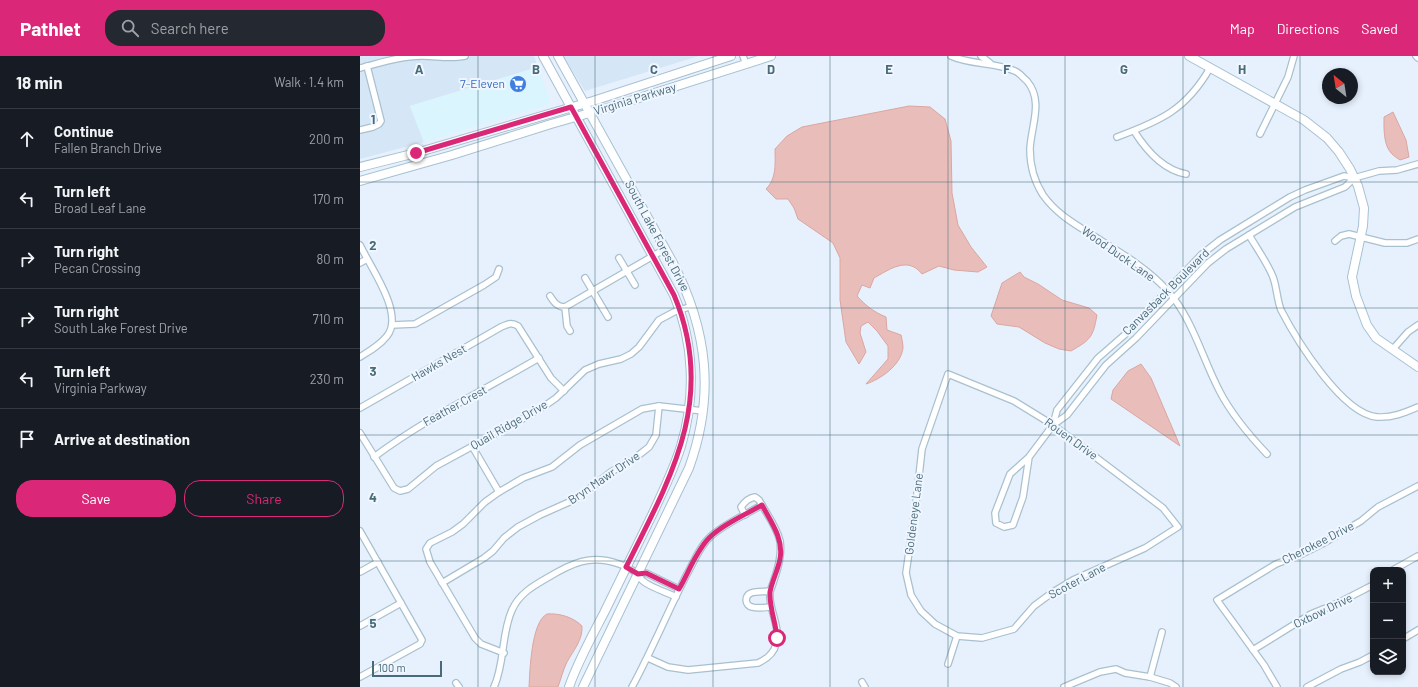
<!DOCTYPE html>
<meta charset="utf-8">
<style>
:root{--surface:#171b24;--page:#242831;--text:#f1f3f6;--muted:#9ea1a6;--line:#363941;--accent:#db2777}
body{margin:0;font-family:Barlow,sans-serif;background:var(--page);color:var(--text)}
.controls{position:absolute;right:12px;bottom:12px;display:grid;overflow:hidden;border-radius:8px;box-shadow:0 2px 6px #0003}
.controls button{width:36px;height:36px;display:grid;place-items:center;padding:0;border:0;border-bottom:1px solid var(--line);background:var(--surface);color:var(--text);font:20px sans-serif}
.compass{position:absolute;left:962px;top:12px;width:36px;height:36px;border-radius:50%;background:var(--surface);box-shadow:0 2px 6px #0003;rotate:330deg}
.scale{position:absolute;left:12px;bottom:10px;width:70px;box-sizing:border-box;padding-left:4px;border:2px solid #496b79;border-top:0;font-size:11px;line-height:14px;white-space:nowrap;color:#496b79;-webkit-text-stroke:3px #eff6ff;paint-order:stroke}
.stop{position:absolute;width:12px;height:12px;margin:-9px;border:3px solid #db2777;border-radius:50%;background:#fff}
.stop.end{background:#db2777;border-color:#fff;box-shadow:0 1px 4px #0008}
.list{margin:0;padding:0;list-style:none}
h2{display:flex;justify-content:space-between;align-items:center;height:52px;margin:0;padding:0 16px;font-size:17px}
h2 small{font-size:13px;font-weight:400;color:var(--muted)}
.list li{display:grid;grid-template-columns:26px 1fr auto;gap:12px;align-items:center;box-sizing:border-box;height:60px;padding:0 16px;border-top:1px solid var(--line)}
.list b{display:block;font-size:15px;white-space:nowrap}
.list p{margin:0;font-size:13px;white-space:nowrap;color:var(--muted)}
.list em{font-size:13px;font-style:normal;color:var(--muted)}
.actions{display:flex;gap:8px;padding:12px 16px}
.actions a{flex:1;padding:9px 0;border:1px solid var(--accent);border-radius:16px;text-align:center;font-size:14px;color:var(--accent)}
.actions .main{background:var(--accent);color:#fff}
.icon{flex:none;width:22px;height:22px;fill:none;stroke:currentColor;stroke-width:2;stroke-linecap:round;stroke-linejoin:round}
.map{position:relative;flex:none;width:1058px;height:631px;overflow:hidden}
header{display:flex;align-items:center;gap:24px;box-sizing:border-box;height:56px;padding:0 20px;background:var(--accent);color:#fff}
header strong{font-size:19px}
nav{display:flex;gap:22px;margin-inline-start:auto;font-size:14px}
.search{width:280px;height:36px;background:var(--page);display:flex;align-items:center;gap:10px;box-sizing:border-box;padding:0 14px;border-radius:16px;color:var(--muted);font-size:15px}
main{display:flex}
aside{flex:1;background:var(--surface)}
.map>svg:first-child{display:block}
.residential{fill:#d5e6f6}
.commercial{fill:#daf5fe}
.water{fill:#e9beba;stroke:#dba69f}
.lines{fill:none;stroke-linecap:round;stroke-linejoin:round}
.street-casing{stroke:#a9c0ce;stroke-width:8}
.secondary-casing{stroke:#a7c1d2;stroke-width:10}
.street{stroke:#fff;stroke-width:5.5}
.secondary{stroke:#fff;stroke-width:8}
.route{stroke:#db2777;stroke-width:5}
.grid{fill:none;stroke:#496b79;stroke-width:1;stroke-opacity:0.55}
.labels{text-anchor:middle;stroke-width:4;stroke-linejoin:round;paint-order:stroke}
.shop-label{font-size:12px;fill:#366cbe;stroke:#eff6ff;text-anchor:end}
.street-label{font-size:12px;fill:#496b79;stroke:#eff6ff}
.grid-label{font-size:13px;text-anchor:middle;font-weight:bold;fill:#496b79;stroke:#eff6ff;stroke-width:4;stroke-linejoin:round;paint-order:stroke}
</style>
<header>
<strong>Pathlet</strong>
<div class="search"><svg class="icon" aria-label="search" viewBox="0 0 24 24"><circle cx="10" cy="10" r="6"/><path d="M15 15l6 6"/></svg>Search here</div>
<nav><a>Map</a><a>Directions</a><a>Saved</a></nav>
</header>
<main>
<aside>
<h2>18 min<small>Walk · 1.4 km</small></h2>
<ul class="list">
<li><svg class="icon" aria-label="ahead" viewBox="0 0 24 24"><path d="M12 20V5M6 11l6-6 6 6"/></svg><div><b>Continue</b><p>Fallen Branch Drive</p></div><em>200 m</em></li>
<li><svg class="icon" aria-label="left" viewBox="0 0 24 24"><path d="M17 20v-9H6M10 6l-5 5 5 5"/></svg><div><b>Turn left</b><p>Broad Leaf Lane</p></div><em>170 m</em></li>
<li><svg class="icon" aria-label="right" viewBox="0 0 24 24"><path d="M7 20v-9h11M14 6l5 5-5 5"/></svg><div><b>Turn right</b><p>Pecan Crossing</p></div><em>80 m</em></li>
<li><svg class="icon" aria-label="right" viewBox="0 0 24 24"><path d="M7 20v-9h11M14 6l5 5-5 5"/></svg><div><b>Turn right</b><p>South Lake Forest Drive</p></div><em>710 m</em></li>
<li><svg class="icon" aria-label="left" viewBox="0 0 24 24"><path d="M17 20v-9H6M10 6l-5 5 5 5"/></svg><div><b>Turn left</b><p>Virginia Parkway</p></div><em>230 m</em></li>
<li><svg class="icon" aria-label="arrive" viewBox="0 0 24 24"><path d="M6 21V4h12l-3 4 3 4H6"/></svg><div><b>Arrive at destination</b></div></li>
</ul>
<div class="actions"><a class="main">Save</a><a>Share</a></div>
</aside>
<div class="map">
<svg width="1058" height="631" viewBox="0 0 1058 631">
<rect width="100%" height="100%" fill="#e7f1fe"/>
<g class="residential">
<polygon points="0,0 174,0 178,11 50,50 64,86 0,103"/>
<polygon points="203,0 339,0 225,35"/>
</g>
<polygon class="commercial" points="178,11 190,43 188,48 184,50 64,86 50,50"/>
<g class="water">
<path d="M549,50L570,51L585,63L591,85L592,137L598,169L611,191L627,211L618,216L594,214L579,210L562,218C548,200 530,213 514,222L510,232L502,229L497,240C506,250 514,256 526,261L527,274L541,279C542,283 543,288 543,292C541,309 521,323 506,328L528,303V290L517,275L508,266L501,270L500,277L506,296L499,308L486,286L480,244V202L473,187L438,163L434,152L428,143H416L406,133C417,122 415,107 415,93L427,80L442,71Z"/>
<path d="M1033,56L1046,84L1049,101L1040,104C1037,102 1034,100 1032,98C1023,89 1024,72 1024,61Z"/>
<path d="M660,216L664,221L678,228L702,244L729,252L737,259C733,282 730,284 711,295L699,293L685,287L659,271L637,268L631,260L642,227Z"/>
<polygon points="781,308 791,322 820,390 751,343 753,334 768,315"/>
<path d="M187,558C199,557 213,561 222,570C223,584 213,595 207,606C203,614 201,623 198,631H169C170,615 171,566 187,558Z"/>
</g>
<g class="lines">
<g class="street-casing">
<g id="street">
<polyline points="383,0 386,8"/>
<path d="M591,0C611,9 635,6 655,15C660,17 663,22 667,25C684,45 671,70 670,93C670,108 674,125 683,139C695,156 711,166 729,177C756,194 785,210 807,234C833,263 842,302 860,336C872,359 889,379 907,398"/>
<polyline points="621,0 630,7"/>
<polyline points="1056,0 1058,2"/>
<path d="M0,12C20,7 41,0 62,0C77,0 90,3 105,0"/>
<polyline points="0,74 13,71 19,68 21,65 7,10"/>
<path d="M774,75C786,94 803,114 826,118"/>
<polyline points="900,78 928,21 934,0"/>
<path d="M757,81C800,65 826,54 850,12"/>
<path d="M889,179C896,191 908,208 913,221C917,232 917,244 921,254C936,283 982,358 1017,361C1032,362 1044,357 1058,351"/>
<polyline points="975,185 981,180 989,178 1025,187 1047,187 1058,183"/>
<path d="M0,189C10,211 45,258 27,280C20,289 10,295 0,301"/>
<polyline points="259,202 275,229"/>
<polyline points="0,207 7,203"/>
<polyline points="225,222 248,261"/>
<path d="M190,240C194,246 197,251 205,251"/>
<polyline points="32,269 55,268 124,229 136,221 139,213"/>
<polyline points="210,275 207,270 205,251 305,193"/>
<polyline points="1033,293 1048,276 1058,269"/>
<polygon points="588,318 654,345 693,369 803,452 818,471 785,492 713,524 693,536 674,550 654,573 622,582 597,580 575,568 561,555 551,539 546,517 556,447 562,393"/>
<path d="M0,352L141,271C148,268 152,266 158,270L191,322L204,335"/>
<polyline points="693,369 697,354 738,302 769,275 841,199 860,184 930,141 945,134 984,120 994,122 1019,115 1037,114 1058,108"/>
<polyline points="0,377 34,432 40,435 48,433 76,410 159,365 186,349 196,342 225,314 239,308 261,303 271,298 279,291 299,264 314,256 332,250"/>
<polyline points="112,390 139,436"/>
<path d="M14,401C65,363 124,334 179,302"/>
<polyline points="669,401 650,418 635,457 636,467 644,471 653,469 663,441 669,401 693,369 707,359 746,309 776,282 848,207 866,193 935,151 985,131 994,122"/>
<polyline points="0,475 62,584 60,588 0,621"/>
<polyline points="1033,514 1058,500"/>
<polyline points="0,516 18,506"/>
<polyline points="278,518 286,517 319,533"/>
<polyline points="82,527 124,502 133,495 144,482 158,471 180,459 216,443 251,416 275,402 284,395 289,391 296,379 299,350"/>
<path d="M410,535C405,536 397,535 391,537C384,540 385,550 392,551C398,553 406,551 411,551"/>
<polyline points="0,570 41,547"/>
<polyline points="1043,583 1058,574"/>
<polyline points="893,594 951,558 978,547 1013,529"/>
<polyline points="144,597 121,588 115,582 70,506 66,493 70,487 92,476 103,468 125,446 139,436 163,422 192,411 220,389 282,353 299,350 343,355"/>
<path d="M288,602L308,611L328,614L398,607C407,603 414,597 416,588C421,570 408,553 410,536C411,532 413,528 414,524C418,512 422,499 420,485C417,471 406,457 399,444L395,441C389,442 385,445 381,451L385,459"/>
<polyline points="588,608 597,580"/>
<polyline points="790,621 802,576"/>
<polyline points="502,626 505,631"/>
<polyline points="96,627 99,631"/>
<path d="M134,631C145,607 141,578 152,554C159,538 173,530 187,522C212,507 230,498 259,508C265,510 272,513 277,518C280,520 280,523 283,525C288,530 308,537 316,541"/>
<path d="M272,631C292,594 308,555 327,518C334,506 339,491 350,481C364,468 385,459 402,449"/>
<polyline points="704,631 740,616 756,613 765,617 790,621 810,627 816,631"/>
<polyline points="917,631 904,609 857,544 916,508 940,499 962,488 1001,465 1018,451 1058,430"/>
<polyline points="947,631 981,613 1000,606 1013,599"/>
</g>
</g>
<g class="secondary-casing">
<g id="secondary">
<path d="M183,0L314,239C334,286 336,341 321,390C314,413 303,435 293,457C277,490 260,524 244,557C231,582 218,605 209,631"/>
<path d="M198,0L313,207C348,275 355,340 329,412L223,631"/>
<polyline points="829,0 944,64 967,82 979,96 990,113 998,130 1004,152 1003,170 992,221 996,240 1007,269 1016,282 1058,311"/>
<polyline points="0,111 56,97 233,45 371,0"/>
<polyline points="0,125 92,99 191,68 254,50 411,0"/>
</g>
</g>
<use href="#street" class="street"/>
<use href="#secondary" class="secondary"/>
</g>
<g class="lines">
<path class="route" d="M56,97L211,51L314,239C357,341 312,420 266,511L278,518L286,517L319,533C328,518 336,495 349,482C363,468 385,459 402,449C411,466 424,483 420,503C418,514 412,525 410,536C409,551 416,567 417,582"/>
</g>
<path class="grid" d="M118,0V631M235,0V631M353,0V631M470,0V631M588,0V631M705,0V631M823,0V631M940,0V631M0,126H1058M0,252H1058M0,379H1058M0,505H1058"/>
<defs>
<g id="supermarket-disc" transform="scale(0.9)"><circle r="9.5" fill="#3f7fe0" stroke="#eff6ff"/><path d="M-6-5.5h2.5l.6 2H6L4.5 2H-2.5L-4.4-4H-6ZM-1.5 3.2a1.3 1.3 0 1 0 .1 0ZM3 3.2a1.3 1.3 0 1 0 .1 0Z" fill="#fff"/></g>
</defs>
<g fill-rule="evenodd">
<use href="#supermarket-disc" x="158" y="28"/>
</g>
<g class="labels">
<g class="shop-label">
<text x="145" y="32">7-Eleven</text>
</g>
<g class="street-label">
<text transform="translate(275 43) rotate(-17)" y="4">Virginia Parkway</text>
<text transform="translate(297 180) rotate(62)" y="4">South Lake Forest Drive</text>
<text transform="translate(758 198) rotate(35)" y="4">Wood Duck Lane</text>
<text transform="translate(806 236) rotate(-45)" y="4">Canvasback Boulevard</text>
<text transform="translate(79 307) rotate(-30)" y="4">Hawks Nest</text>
<text transform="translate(95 350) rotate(-29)" y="4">Feather Crest</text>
<text transform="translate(149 369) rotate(-30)" y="4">Quail Ridge Drive</text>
<text transform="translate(711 383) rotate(36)" y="4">Rouen Drive</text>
<text transform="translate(244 422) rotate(-34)" y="4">Bryn Mawr Drive</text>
<text transform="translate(554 458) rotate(-83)" y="4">Goldeneye Lane</text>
<text transform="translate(958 487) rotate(-27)" y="4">Cherokee Drive</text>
<text transform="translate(717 525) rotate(-28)" y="4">Scoter Lane</text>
<text transform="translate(963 555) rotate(-26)" y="4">Oxbow Drive</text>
</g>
</g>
<g class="grid-label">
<text x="59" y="18">A</text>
<text x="176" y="18">B</text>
<text x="294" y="18">C</text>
<text x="411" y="18">D</text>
<text x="529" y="18">E</text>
<text x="647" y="18">F</text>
<text x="764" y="18">G</text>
<text x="882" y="18">H</text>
<text x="13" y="68">1</text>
<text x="13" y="194">2</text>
<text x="13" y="320">3</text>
<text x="13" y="446">4</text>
<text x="13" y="572">5</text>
</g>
</svg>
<div class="controls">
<button>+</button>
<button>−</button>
<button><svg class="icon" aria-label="layers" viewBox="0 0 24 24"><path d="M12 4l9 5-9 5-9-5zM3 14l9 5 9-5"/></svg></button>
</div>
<svg class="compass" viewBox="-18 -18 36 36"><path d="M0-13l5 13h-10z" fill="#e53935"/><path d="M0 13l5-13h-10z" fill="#9ea1a6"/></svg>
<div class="scale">100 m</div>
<div class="stop" style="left:417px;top:582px"></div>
<div class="stop end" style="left:56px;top:97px"></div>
</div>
</main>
